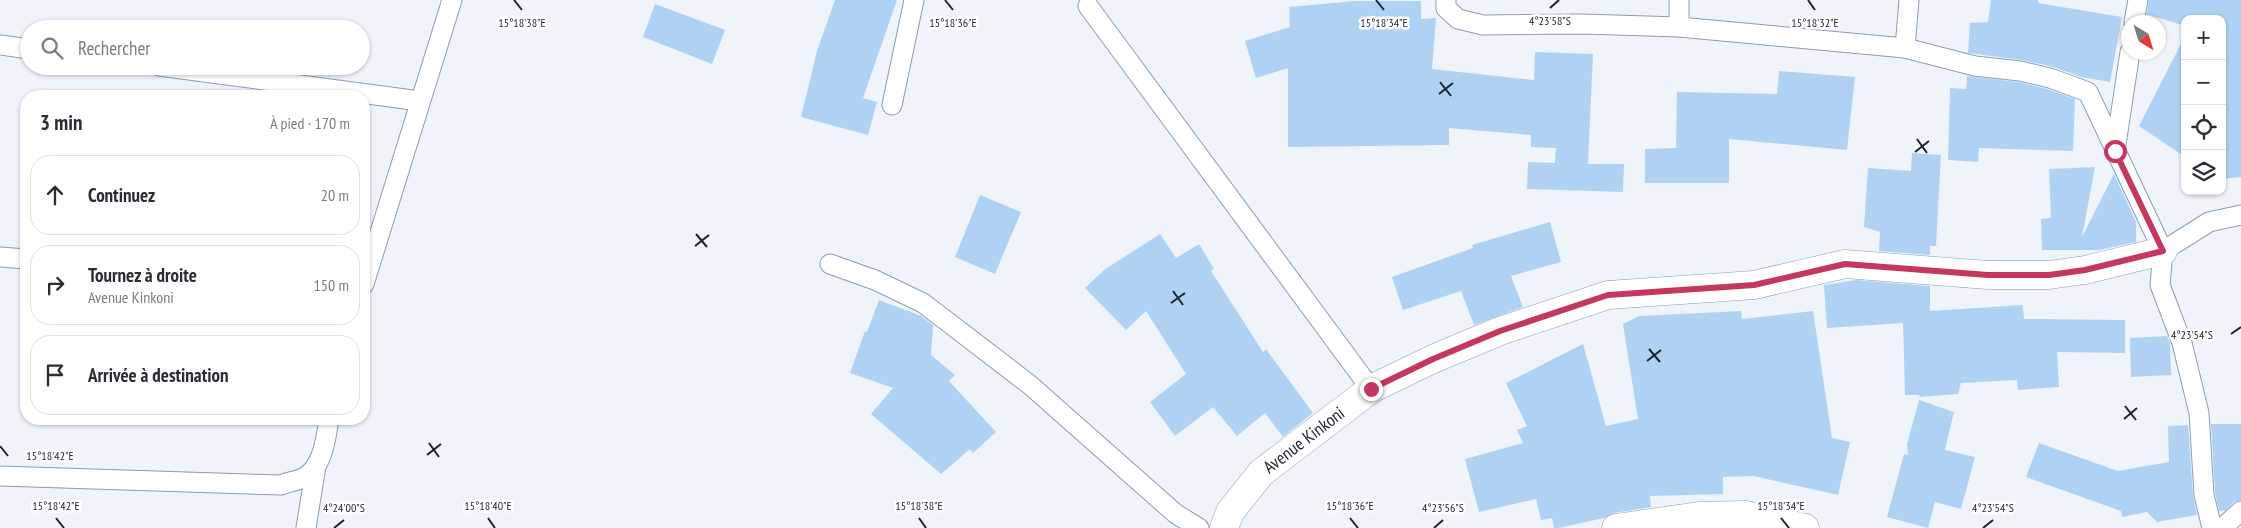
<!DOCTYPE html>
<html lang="fr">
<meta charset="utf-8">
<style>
:root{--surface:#fff;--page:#f2f2f3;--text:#2b2b33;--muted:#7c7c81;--line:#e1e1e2}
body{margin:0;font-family:"PT Sans Narrow",sans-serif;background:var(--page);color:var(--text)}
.controls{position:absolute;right:15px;top:15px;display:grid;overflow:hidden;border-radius:10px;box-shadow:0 1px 4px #0004}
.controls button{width:45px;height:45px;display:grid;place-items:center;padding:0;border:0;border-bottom:1px solid var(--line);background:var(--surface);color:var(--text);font:25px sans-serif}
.compass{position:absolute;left:2121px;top:15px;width:45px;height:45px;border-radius:50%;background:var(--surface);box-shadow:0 1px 4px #0004;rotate:142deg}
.stop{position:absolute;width:15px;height:15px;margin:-11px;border:4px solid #c6375f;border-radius:50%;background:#fff}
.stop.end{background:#c6375f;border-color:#fff;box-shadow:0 1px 5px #0008}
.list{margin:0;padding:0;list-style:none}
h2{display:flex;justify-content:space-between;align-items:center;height:65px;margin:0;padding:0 20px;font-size:21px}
h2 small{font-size:16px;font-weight:400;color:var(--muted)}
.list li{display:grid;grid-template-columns:32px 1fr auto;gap:15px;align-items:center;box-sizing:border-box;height:80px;margin:0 10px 10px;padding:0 10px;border:1px solid var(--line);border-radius:20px}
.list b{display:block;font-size:19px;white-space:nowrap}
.list p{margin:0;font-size:16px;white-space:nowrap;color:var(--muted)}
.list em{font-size:16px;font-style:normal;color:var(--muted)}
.icon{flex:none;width:28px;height:28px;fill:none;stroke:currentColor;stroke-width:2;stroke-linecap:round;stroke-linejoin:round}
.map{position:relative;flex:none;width:2241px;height:528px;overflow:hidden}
.search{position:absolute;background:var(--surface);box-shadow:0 1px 4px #0004;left:20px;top:20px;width:350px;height:55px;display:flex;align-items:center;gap:12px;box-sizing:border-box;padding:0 18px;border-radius:28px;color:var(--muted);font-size:19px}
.panel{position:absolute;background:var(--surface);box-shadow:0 1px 4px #0004;left:20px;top:90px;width:350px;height:335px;border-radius:20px}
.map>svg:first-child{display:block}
.building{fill:#afd2f4}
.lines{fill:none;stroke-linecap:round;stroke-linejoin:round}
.service-casing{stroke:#869fb7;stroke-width:21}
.minor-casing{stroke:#869fb7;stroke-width:29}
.service{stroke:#fff;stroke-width:19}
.minor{stroke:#fff;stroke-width:28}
.route{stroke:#c6375f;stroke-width:6}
.ticks{fill:none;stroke:#1a242d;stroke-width:2}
.labels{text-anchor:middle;stroke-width:5;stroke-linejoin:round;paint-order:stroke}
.street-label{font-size:18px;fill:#1a242d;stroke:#fff}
.ticks-label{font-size:12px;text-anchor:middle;fill:#1a242d;stroke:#fff;stroke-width:5;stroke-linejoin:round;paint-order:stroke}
</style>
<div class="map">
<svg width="2241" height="528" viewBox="0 0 2241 528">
<rect width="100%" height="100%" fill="#eff4fa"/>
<g class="building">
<polygon points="835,0 897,0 863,98 877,102 868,135 801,117 817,51"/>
<polygon points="1991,0 2038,0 2038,3 2122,17 2110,82 2081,77 2054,67 2022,60 1968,53 1970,23 1988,22"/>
<polygon points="2149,0 2241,0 2241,177 2222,179 2222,19 2185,19 2185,26 2147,14"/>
<polygon points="1355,1 1421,1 1421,19 1436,18 1432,69 1534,80 1535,52 1593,54 1588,164 1624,164 1623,192 1527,189 1528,162 1555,163 1556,148 1531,147 1531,135 1449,128 1449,145 1288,147 1288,68 1256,78 1245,41 1290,27 1289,7"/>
<polygon points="655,4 725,30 712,64 643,37"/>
<polygon points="2185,36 2185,157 2139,126"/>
<polygon points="1779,71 1855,77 1847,150 1729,139 1729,183 1645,183 1645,149 1676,148 1677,92 1777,94"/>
<polygon points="1967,76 2018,82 2047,89 2075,99 2073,151 1979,148 1978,162 1948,160 1950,88 1966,89"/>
<polygon points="1912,153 1941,155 1936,246 1930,246 1930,255 1879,251 1880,232 1864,227 1868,168 1911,171"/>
<polygon points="2095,167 2082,237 2114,174 2136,222 2136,242 2099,250 2042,250 2041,219 2051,218 2049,169"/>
<polygon points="980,195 1021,212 995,274 955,257"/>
<polygon points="1550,222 1561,262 1511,276 1523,307 1474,325 1461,291 1403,310 1392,277 1473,248 1472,245"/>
<polygon points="1160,234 1176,258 1199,244 1214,269 1211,271 1263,352 1266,349 1313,413 1283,437 1265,413 1237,436 1213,407 1175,436 1150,402 1186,374 1146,311 1126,330 1085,288 1104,270"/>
<polygon points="1856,280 1930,286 1930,311 2023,305 2024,319 2125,320 2125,353 2057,352 2059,387 2018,390 2017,380 1961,383 1958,394 1919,397 1920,395 1905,395 1903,323 1827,328 1824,285"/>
<polygon points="879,300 921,316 933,325 931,355 955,375 949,381 996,432 973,453 970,449 941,474 871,414 893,388 850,373 865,331 867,332"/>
<polygon points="1741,311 1742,319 1813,311 1832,438 1850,442 1838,495 1754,476 1723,477 1723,494 1650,496 1651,507 1614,513 1604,518 1558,528 1554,528 1552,518 1541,520 1536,499 1479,512 1465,459 1523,443 1517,430 1527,426 1506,383 1583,344 1606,426 1638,419 1623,324 1639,316"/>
<polygon points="2167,336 2170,343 2171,375 2131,377 2130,338"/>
<polygon points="1919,400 1954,412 1945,450 1975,457 1961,509 1935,502 1928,528 1887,517 1904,454 1908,455 1907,444"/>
<polygon points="2211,424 2241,424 2241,500 2234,502 2226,510 2219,511 2215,493"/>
<polygon points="2188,425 2193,496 2197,515 2157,522 2147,512 2122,517 2121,511 2026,477 2039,443 2118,471 2169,462 2168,426"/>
</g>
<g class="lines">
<g class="service-casing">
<g id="service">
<polyline points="1446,0 1446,8 1458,19 1483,25 1583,24 1679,27 1905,48 1975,66 2020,71 2050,78 2088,92 2163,251 2160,285 2182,343 2199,413 2204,495 2212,528"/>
<polyline points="1088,6 1371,389"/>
<polyline points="2134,22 2138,0"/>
<polyline points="1679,27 1679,0"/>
<polyline points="0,45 29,49"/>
<polyline points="1905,48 1909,0"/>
<polyline points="159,66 420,101"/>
<polyline points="892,105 914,0"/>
<polyline points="2115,151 2130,52"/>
<polyline points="2163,251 2209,222 2241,215"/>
<polyline points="0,257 26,259"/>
<polyline points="830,264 875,280 923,303 1030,385 1176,514 1199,528"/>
<polyline points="364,284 452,0"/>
<path d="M0,476L281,485C288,482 296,481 303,478C323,468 326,438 329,419"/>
<polyline points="306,528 316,466"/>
<polyline points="2222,528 2241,511"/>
</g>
</g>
<g class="minor-casing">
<g id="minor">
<path id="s1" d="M1224,528L1230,512L1261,473L1371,389L1433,359L1500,331L1608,295L1754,285L1845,264L1988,275H2049L2085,270L2163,251"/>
<polyline points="1616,528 1699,516 1745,515 1805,528"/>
</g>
</g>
<use href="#service" class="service"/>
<use href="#minor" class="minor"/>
</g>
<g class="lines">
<polyline class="route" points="1371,389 1433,359 1500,331 1608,295 1754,285 1845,264 1988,275 2049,275 2085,270 2163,251 2115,151"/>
</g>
<path class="ticks" d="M514,0L522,10M945,0L953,10M1376,0L1384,10M1808,0L1815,10M1550,8L1559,0M1440,82L1451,96M1439,94L1453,83M1917,139L1927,153M1915,152L1929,141M696,234L707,247M695,246L709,235M1173,291L1183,305M1171,303L1185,293M2231,334L2241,327M1649,349L1660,362M1647,361L1661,350M2125,406L2136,420M2124,419L2137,408M429,443L439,457M0,446L8,456M427,455L441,444M56,518L64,528M488,518L495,528M919,518L926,528M1350,518L1358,528M1781,518L1789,528M334,528L344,520M1434,528L1443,520M1983,528L1993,520"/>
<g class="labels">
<g class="street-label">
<text dy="6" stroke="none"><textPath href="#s1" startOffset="121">Avenue Kinkoni</textPath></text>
</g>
</g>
<g class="ticks-label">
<text x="1550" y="25">4°23'58"S</text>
<text x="522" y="27">15°18'38"E</text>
<text x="953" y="27">15°18'36"E</text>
<text x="1384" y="27">15°18'34"E</text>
<text x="1815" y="27">15°18'32"E</text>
<text x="2192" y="339">4°23'54"S</text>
<text x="50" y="460">15°18'42"E</text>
<text x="56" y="510">15°18'42"E</text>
<text x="488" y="510">15°18'40"E</text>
<text x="919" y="510">15°18'38"E</text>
<text x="1350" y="510">15°18'36"E</text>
<text x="1781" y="510">15°18'34"E</text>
<text x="344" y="512">4°24'00"S</text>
<text x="1443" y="512">4°23'56"S</text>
<text x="1993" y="512">4°23'54"S</text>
</g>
</svg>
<div class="controls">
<button>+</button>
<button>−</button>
<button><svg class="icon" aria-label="locate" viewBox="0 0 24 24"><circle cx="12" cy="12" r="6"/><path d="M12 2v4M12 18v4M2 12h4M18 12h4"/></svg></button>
<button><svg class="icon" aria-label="layers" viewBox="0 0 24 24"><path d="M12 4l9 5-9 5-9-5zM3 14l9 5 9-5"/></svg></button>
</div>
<svg class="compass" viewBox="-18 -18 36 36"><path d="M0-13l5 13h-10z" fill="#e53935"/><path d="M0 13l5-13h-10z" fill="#7c7c81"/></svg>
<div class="stop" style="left:2115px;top:151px"></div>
<div class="stop end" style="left:1371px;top:389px"></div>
<div class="search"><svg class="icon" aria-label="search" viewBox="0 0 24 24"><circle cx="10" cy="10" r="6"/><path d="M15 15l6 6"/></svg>Rechercher</div>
<section class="panel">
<h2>3 min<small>À pied · 170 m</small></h2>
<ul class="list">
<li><svg class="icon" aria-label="ahead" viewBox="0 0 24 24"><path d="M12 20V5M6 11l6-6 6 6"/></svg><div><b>Continuez</b></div><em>20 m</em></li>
<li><svg class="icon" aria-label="right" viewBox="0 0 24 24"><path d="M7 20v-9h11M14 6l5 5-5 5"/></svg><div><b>Tournez à droite</b><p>Avenue Kinkoni</p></div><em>150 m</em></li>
<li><svg class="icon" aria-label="arrive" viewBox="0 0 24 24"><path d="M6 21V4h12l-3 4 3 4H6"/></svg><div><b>Arrivée à destination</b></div></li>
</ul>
</section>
</div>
